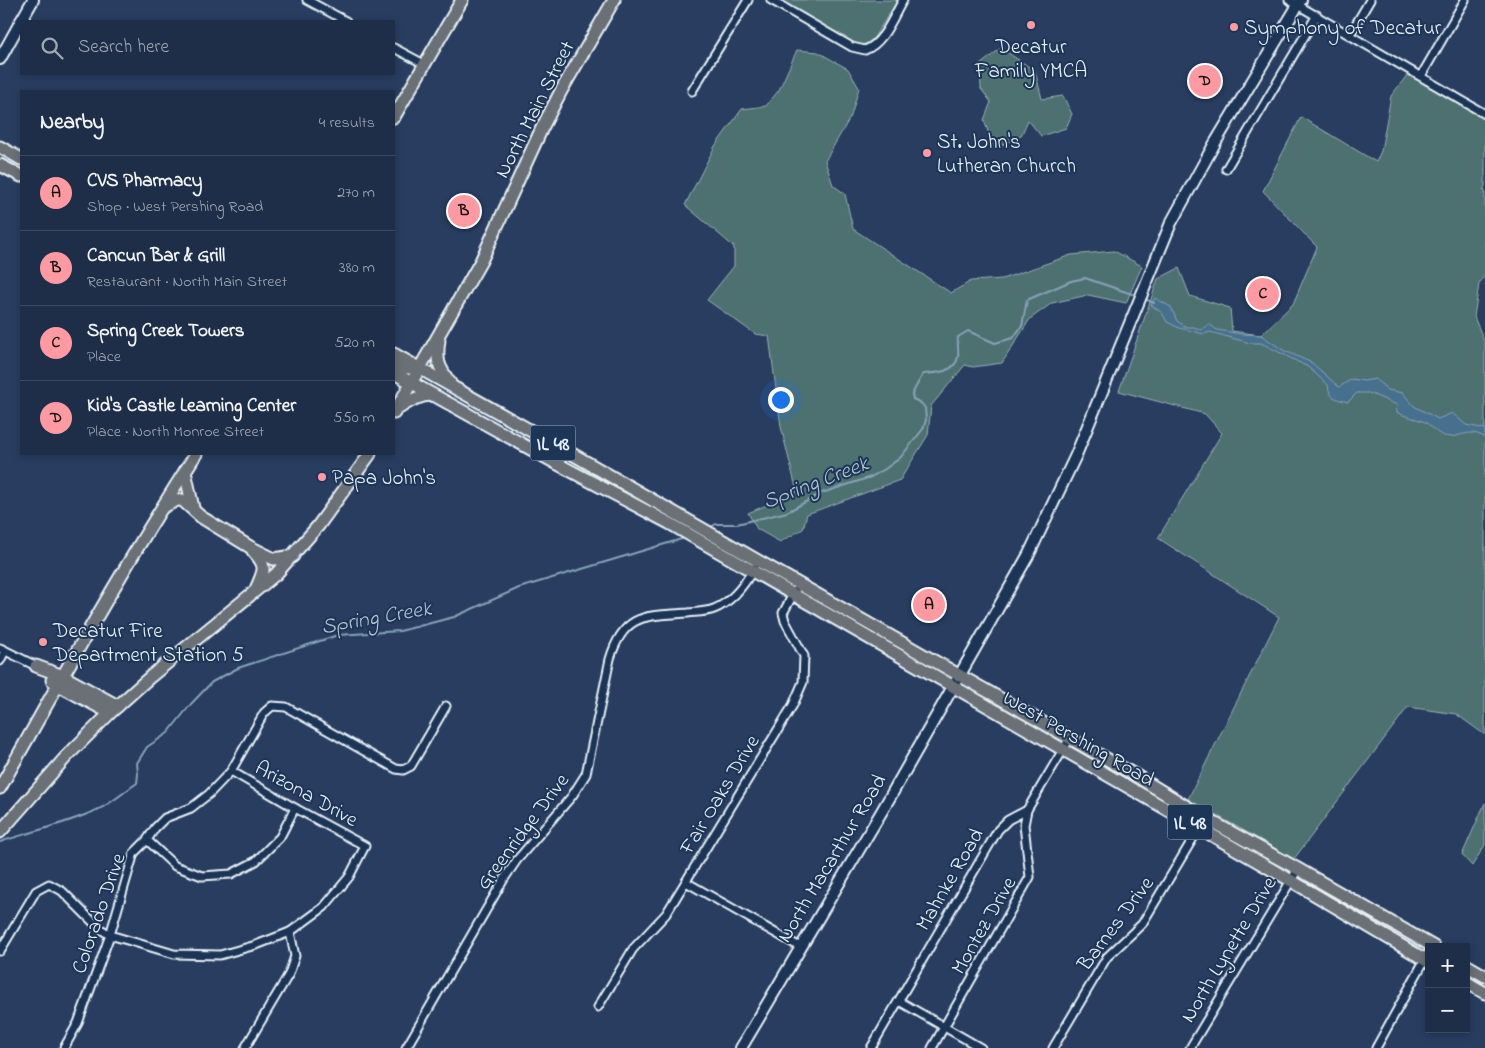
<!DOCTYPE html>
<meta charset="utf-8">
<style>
:root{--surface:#1e2e48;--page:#26364f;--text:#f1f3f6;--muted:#a1a8b4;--line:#3c4a60;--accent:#ff9aa2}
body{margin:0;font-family:"Indie Flower",sans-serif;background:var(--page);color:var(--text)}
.controls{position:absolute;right:15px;bottom:15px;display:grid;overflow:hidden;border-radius:0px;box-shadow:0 2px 8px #0003}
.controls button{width:45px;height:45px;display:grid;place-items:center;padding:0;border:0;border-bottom:1px solid var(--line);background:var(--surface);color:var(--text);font:25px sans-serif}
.you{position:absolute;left:780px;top:399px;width:18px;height:18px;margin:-12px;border:4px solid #fff;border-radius:50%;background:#1a73e8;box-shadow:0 0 0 8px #1a73e833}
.badge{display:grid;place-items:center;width:32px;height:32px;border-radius:50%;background:var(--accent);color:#111;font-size:16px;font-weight:700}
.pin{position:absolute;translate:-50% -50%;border:2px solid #fff;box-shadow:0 1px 5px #0006}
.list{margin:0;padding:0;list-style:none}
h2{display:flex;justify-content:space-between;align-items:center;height:65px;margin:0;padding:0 20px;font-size:21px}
h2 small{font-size:16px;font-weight:400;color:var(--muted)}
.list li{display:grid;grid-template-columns:32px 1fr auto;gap:15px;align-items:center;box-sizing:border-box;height:75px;padding:0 20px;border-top:1px solid var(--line)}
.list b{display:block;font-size:19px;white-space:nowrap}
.list p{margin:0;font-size:16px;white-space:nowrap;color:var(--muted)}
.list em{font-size:16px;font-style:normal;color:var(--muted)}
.icon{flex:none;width:28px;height:28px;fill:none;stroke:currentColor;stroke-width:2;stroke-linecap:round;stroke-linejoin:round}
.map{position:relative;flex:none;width:1485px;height:1048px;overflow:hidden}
.search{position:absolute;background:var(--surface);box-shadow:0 2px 8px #0003;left:20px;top:20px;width:375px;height:55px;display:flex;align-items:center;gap:12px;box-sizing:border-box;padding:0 18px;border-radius:0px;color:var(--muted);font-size:19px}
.panel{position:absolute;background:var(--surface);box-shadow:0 2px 8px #0003;left:20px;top:90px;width:375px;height:365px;border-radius:0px}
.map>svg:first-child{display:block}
.green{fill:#4e7070;stroke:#9bb0b4}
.water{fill:#476f8f;stroke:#87a3b9}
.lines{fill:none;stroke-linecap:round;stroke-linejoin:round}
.stream{stroke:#87a3b9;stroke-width:2}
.street-casing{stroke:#e8f1f8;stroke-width:11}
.secondary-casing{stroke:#e8f1f8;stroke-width:14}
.primary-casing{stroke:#e8f1f8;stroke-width:15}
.street{stroke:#1d3557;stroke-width:7}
.secondary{stroke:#1d3557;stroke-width:10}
.primary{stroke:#6a7074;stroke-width:11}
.poi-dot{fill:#ff9aa2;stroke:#1d3557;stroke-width:2}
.labels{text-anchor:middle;stroke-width:4;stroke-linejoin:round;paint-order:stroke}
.shield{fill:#1d3557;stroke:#abb9c8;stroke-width:1}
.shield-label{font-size:20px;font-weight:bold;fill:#e8f1f8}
.poi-label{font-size:21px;fill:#e8f1f8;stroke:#1d3557;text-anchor:start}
.street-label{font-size:21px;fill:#e8f1f8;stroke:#1d3557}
.water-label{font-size:22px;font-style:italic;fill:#b0c4d3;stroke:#1d3557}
</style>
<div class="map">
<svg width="1485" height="1048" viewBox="0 0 1485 1048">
<rect width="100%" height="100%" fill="#283d60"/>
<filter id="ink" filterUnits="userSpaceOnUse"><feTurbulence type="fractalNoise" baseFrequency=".02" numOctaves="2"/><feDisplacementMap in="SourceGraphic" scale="10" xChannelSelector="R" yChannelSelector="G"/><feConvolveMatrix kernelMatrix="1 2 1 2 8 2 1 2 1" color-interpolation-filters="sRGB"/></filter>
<g filter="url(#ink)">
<g class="green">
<polygon points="779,0 898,0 871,42 859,46"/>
<polygon points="1001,48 1035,71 1042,99 1063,96 1072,114 1066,128 1041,136 1028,120 1021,136 994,149 984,120 991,102 981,89 980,65"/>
<polygon points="797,50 818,52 848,69 859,88 851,116 825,161 833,185 845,194 853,229 951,293 971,281 1002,279 1071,255 1114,251 1142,266 1126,303 1088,295 1052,303 1030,319 1002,363 973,367 965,365 931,406 928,435 900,480 807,514 803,529 780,542 757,529 748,513 797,492 781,427 769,336 755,334 707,300 734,266 734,247 685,205 715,146 742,109 766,106 779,90"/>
<polygon points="1408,74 1485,119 1485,187 1483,189 1485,191 1485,275 1479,284 1474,317 1485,343 1485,735 1456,714 1408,707 1294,859 1188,799 1279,617 1158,538 1222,433 1205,414 1119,391 1158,279 1179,268 1190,296 1230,308 1232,331 1261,335 1293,304 1317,247 1263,191 1301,117 1376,162 1381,151 1391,96"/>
<polygon points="1485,803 1485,845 1472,866 1462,855"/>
</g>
<path class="water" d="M1155,298L1171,307L1177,321L1186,327H1194L1201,330L1209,324L1217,330L1241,334L1261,335L1283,350L1312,363L1339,387L1352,379L1364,381L1375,379L1388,390L1403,393L1414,406L1438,419L1452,413L1466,425L1485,429V438C1468,426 1459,440 1444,436C1437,434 1431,426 1425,422C1416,418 1405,417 1396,412L1397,405L1369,393H1357L1348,402C1336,399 1329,398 1328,385L1308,367L1261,343H1250L1210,332L1204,334L1179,328L1167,322L1162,313L1151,305Z"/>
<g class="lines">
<g class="stream">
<polyline points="1145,299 1154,303"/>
<path d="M711,527L716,524H737L787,512L822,493L871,477L885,469L900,458L923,429L926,420L925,408L921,403L913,399L912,394L923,374C935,373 955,373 958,357C959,351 957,343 958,337L968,331L995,343L1013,338L1022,326L1027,300L1071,281L1085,278L1138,296"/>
<path d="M0,842C33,831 67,824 99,809C112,803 125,791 137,783L138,774L137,763L147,747L168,733L191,704L212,682L238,668L338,635L400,631L454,617L519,588L685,538"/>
</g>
<g class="street-casing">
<g id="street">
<polyline points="307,0 346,21"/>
<path d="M771,0L852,47L865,50C884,43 893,17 903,0"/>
<polyline points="1289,0 1485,114"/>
<polyline points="1350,34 1370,0"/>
<polyline points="394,48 424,64"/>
<polyline points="1421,76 1465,0"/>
<polyline points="692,91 748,0"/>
<polyline points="1226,169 1317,15"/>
<polyline points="0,648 36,666"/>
<polyline points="0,661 5,651"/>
<polyline points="147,840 175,866 202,876 231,874 256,861 280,837 295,808"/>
<polyline points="686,882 800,947"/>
<polyline points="0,951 36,891 49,884 62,891 99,928 110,935 174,954 220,955 256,945 290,932 324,907 349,877 365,846 295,808 231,771"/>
<polyline points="899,1001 981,1048"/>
<polyline points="598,1007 633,949 666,914 793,705 803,682 804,656 785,621 783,613 795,591"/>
<polyline points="64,1048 78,1023 110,935 134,853 147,840 155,828 165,818 191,808 209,794 231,771 264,713 272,706 286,707 396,769 403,770 411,766 446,706"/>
<polyline points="245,1048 289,974 295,956 290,932"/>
<path d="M406,1048L504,879L517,860L572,796L586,774L610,659C624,613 645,616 688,613C697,612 706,612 714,609C732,602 745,584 754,568"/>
<polyline points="871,1048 998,830 1008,820 1027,810 1070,738"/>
<polyline points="932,1048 1030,877 1024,825 1027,810"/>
<polyline points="1053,1048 1107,957 1142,924 1201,825"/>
<polyline points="1190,1048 1298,869"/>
<polyline points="1376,1048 1429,952"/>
</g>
</g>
<g class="secondary-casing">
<g id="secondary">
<polyline points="21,21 33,0"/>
<polyline points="0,59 21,21"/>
<polyline points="741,1048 882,811 1029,554 1076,455 1171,223 1215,143 1301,0"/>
</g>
</g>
<g class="primary-casing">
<g id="primary">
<polyline points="394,117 462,0"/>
<polyline points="0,147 21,159"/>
<polyline points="0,165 21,176"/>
<path d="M439,340C436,361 438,366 450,383"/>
<polyline points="394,354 574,455 760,562 1133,774 1205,818 1298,869 1434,947"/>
<polyline points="394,364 401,368 418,368"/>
<polyline points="394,373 554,462 669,523 1290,880 1429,962"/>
<path d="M399,408C410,401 419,395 433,395"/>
<polyline points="394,413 481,261 542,128 561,91 614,0"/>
<polyline points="185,471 193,508"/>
<polyline points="163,507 177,500 182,500 201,517 250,547 274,559 293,556"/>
<path d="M253,551C268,567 264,570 256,589"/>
<polyline points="36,666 63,676 118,706"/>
<polyline points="52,680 58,685 110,713"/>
<path d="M0,788C63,675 126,562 196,454"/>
<polyline points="0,832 66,757 110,713 150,677 276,574 318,526 370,454"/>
<polyline points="1466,965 1485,976"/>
<polyline points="1466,982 1485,993"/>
</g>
</g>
<use href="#street" class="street"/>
<use href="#secondary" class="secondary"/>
<use href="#primary" class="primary"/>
</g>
</g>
<g class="poi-dot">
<circle cx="1031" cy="25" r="5"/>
<circle cx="1234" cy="27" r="5"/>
<circle cx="927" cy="153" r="5"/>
<circle cx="322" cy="477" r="5"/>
<circle cx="43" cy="642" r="5"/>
</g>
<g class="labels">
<g class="shield">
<rect x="530.5" y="425.5" width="45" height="35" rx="4"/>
<rect x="1167.5" y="804.5" width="45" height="35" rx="4"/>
</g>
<g class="shield-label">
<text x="553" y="450">IL 48</text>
<text x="1190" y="829">IL 48</text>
</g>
<g class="poi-label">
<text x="1244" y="34">Symphony of Decatur</text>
<text x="1031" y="53" text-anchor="middle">Decatur<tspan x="1031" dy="24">Family YMCA</tspan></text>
<text x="937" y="148">St. John's<tspan x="937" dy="24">Lutheran Church</tspan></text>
<text x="332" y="484">Papa John's</text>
<text x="53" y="637">Decatur Fire<tspan x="53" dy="24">Department Station 5</tspan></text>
</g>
<g class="street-label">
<text transform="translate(534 109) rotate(-63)" y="7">North Main Street</text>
<text transform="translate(1079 738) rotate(30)" y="7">West Pershing Road</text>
<text transform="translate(307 793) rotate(29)" y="7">Arizona Drive</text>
<text transform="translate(719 794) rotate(-59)" y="7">Fair Oaks Drive</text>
<text transform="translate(522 831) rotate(-53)" y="7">Greenridge Drive</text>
<text transform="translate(831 858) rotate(-59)" y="7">North Macarthur Road</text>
<text transform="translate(949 879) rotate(-60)" y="7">Mahnke Road</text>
<text transform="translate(98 913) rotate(-71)" y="7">Colorado Drive</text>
<text transform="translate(1115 923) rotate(-53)" y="7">Barnes Drive</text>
<text transform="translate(983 925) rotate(-60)" y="7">Montez Drive</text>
<text transform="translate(1228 949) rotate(-59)" y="7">North Lynette Drive</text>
</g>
<g class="water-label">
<text transform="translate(815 481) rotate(-21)" y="8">Spring Creek</text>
<text transform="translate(376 616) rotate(-10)" y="8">Spring Creek</text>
</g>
</g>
</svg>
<div class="controls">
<button>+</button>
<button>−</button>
</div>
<div class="you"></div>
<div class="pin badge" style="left:929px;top:605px">A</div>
<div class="pin badge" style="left:464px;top:211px">B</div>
<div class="pin badge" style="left:1263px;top:294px">C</div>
<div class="pin badge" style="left:1205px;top:81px">D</div>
<div class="search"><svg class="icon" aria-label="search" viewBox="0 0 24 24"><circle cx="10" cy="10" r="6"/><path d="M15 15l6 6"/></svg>Search here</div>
<section class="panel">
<h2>Nearby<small>4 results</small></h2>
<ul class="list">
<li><span class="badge">A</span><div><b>CVS Pharmacy</b><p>Shop · West Pershing Road</p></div><em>270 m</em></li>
<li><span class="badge">B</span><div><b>Cancun Bar &amp; Grill</b><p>Restaurant · North Main Street</p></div><em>380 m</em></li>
<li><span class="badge">C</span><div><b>Spring Creek Towers</b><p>Place</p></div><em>520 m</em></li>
<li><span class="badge">D</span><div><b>Kid's Castle Learning Center</b><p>Place · North Monroe Street</p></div><em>550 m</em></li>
</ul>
</section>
</div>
